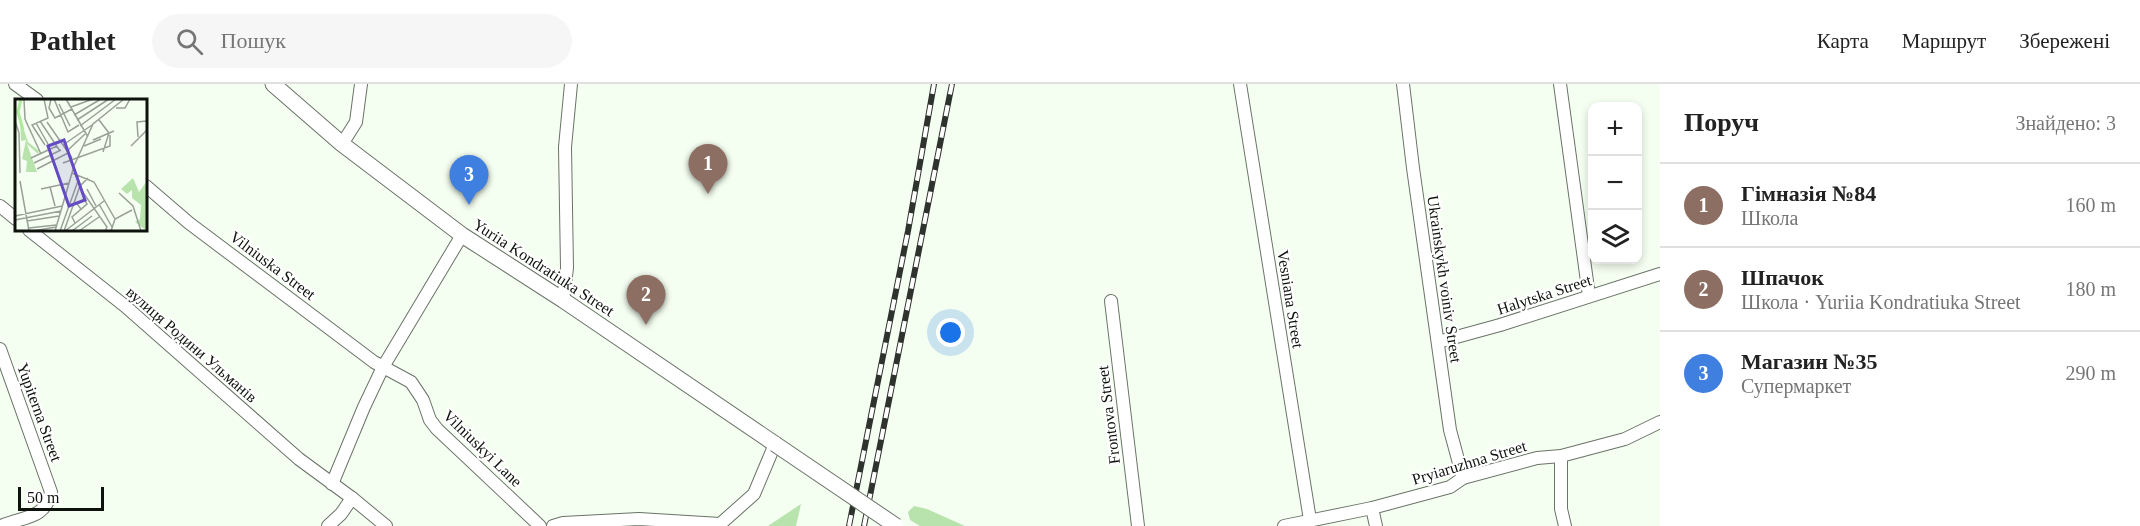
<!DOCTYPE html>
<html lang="uk">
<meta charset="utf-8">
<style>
:root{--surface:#fff;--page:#f6f6f6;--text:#222;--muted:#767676;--line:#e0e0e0;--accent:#b45309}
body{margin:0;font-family:"Times New Roman",serif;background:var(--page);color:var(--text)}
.controls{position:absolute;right:18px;top:18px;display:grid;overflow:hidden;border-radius:12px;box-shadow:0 3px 9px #0003}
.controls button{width:54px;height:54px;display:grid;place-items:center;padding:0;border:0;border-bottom:2px solid var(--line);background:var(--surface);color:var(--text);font:30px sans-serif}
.scale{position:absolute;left:18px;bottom:15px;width:86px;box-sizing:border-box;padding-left:6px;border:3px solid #0e120d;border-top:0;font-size:16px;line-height:21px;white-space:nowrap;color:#0e120d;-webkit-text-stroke:4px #fff;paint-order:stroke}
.you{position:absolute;left:951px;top:249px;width:21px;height:21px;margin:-15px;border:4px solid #fff;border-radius:50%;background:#1a73e8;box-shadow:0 0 0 9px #1a73e833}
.badge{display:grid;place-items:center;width:39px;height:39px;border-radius:50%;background:var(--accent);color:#fff;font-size:20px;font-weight:700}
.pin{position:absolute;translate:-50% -50px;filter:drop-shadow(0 2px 3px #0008)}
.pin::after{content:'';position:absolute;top:32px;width:21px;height:18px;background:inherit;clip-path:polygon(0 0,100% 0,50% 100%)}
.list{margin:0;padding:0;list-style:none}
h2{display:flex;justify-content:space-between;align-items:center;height:78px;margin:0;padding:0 24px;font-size:26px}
h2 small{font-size:20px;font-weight:400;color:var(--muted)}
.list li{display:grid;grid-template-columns:39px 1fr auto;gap:18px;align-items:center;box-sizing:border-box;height:84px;padding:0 24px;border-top:2px solid var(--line)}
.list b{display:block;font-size:22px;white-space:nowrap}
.list p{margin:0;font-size:20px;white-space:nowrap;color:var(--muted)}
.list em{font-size:20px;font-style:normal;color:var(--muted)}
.icon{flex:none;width:33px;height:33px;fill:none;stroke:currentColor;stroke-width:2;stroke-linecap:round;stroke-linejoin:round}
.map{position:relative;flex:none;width:1660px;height:442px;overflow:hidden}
header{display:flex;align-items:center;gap:36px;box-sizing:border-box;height:84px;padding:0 30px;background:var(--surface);border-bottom:2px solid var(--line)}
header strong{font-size:28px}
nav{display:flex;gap:33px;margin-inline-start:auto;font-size:21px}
.search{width:420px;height:54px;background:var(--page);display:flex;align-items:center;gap:15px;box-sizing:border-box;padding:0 21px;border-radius:33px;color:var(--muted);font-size:22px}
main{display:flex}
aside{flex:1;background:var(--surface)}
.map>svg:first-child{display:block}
.green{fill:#b8e3ac}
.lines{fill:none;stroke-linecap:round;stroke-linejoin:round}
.minor-casing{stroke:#6a7368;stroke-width:14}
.tertiary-casing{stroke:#6a7368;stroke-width:17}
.minor{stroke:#fff;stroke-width:12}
.tertiary{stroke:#fff;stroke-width:15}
.rail-casing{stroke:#2e332d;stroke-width:6}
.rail{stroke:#fff;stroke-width:4;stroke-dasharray:11;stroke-linecap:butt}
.tertiary-bridge-casing{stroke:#6a7368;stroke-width:17;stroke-linecap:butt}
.tertiary-bridge{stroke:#fff;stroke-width:15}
.labels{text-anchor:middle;stroke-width:4.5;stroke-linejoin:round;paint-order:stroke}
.street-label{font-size:16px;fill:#0e120d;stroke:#fff}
.inset-river{fill:none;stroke:#aeea9b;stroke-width:3}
.inset-road{fill:none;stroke:#99a096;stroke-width:1.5}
.view{fill:#654bc3;fill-opacity:0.15;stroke:#654bc3;stroke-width:3}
.inset-edge{fill:none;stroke:#0e120d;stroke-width:3}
</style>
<header>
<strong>Pathlet</strong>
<div class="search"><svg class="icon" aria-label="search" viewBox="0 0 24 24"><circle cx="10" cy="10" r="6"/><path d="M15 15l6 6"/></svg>Пошук</div>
<nav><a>Карта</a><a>Маршрут</a><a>Збережені</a></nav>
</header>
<main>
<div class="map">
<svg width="1660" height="442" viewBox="0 0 1660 442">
<rect width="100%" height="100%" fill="#f5fff1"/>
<g class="green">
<polygon points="801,420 796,442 768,442"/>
<polygon points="914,422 927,425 965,442 920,442 910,436 908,428"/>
</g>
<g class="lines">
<g class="minor-casing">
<g id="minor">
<polyline points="15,0 37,16"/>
<polyline points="1240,0 1310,436"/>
<polyline points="1403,0 1413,84 1450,346 1463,394"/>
<polyline points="1560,0 1589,212"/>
<polyline points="342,60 356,38 361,0"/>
<polyline points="146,102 189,139 374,278 411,298 423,316 430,336 437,345 540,442"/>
<polyline points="0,122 16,135"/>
<polyline points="29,146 125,222 299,375 352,414 386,442"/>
<polyline points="563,216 567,184 565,63 571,0"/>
<polyline points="1111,217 1138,442"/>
<polyline points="1438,258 1500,241 1660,190"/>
<path d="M0,265L51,408C45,436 23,432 1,442"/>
<polyline points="1561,372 1561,425 1565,442"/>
<polyline points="332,400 364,323 383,283 462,151"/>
<polyline points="1372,424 1376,442"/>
<polyline points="328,442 341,430 352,414"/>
<polyline points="553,442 563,439 639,435 720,440"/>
<polyline points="718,442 754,410 775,360"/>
<polyline points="1284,442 1372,424 1450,403 1463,394 1537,374 1561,372 1625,355 1660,338"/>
</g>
</g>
<g class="tertiary-casing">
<polyline id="tertiary" points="273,0 342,60 462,151 563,216 775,360"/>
</g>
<use href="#minor" class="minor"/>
<use href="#tertiary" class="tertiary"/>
<g class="rail-casing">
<g id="rail">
<polyline points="849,442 908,147 934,0"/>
<polyline points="864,442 952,0"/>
</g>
</g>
<use href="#rail" class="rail"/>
<g class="tertiary-bridge-casing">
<polyline id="tertiary-bridge" points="775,360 896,442"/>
</g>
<use href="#tertiary-bridge" class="tertiary-bridge"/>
</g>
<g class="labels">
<g class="street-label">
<text transform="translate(273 181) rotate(37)" y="6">Vilniuska Street</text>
<text transform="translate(544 183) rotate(33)" y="6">Yuriia Kondratiuka Street</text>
<text transform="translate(1445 195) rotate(82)" y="6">Ukrainskykh voiniv Street</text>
<text transform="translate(1544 210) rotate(-18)" y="6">Halytska Street</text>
<text transform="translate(1291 215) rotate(81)" y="6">Vesniana Street</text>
<text transform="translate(192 260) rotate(41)" y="6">вулиця Родини Ульманів</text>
<text transform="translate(40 328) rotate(70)" y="6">Yupiterna Street</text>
<text transform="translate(1108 331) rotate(-97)" y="6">Frontova Street</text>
<text transform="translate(483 364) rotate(44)" y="6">Vilniuskyi Lane</text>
<text transform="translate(1469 378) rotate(-17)" y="6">Pryiaruzhna Street</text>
</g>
</g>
<g transform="translate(15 15)">
<rect width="132" height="132" fill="#f5fff1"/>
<path d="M5,19L13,43L24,52L23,55L12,45L22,73H11L12,62L7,60L11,41L6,42ZM118,79L124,93L132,82V132L120,123L125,120L126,106L117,99V91L112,95L106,90Z" fill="#b8e3ac"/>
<path class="inset-river" d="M6,0L3,13L8,31"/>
<path class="inset-road" d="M9,0L10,20L26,55M29,0L33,19L17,26L30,46M36,0L34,9L40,19L57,10M39,0L53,33L64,26M51,0L73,38M44,5L55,27M56,8L78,0M101,9H110L115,0M59,16L86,0M62,21L94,0M84,21L94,34L88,53M0,22L4,34L5,74M25,22L45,52M32,23L57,59M21,24L33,45M65,27L101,0M123,38L122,23L132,22M78,41L99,32M48,46L77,26M69,47L86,40M116,47L132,31M52,52L70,35M16,59L42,47M19,64L46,51M48,64L95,47V36M22,70L53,54M57,74L79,83L100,120M5,82L14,132M35,88L40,107M65,89L92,128L90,132M26,90L54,84M72,90L81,107M104,94L118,107L126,132M84,105L97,128M0,117L47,107M0,121L46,112M12,122L44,117M60,124L57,118L72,105L69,100L62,105L66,110M14,129L41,126M18,132L41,128M40,132L59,67L78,25L109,0M45,132L63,82L61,75M49,132L65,87L73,79M50,132L89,102M57,132L77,117M64,132L84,118M96,132L100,120L117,111"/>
<path class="view" d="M49,41L70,101L54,107L33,47Z"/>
<rect width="132" height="132" class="inset-edge"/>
</g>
</svg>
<div class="controls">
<button>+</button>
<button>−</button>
<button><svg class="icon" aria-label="layers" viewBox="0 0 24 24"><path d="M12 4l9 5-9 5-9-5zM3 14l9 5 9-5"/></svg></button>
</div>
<div class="scale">50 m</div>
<div class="you"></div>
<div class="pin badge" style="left:708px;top:110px;background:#8d6e63">1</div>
<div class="pin badge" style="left:646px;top:241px;background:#8d6e63">2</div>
<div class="pin badge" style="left:469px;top:121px;background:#3f7fe0">3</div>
</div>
<aside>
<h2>Поруч<small>Знайдено: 3</small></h2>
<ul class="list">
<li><span class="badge" style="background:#8d6e63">1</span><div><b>Гімназія №84</b><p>Школа</p></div><em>160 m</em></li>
<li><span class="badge" style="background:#8d6e63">2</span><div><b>Шпачок</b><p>Школа · Yuriia Kondratiuka Street</p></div><em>180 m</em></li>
<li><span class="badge" style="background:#3f7fe0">3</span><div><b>Магазин №35</b><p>Супермаркет</p></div><em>290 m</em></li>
</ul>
</aside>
</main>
